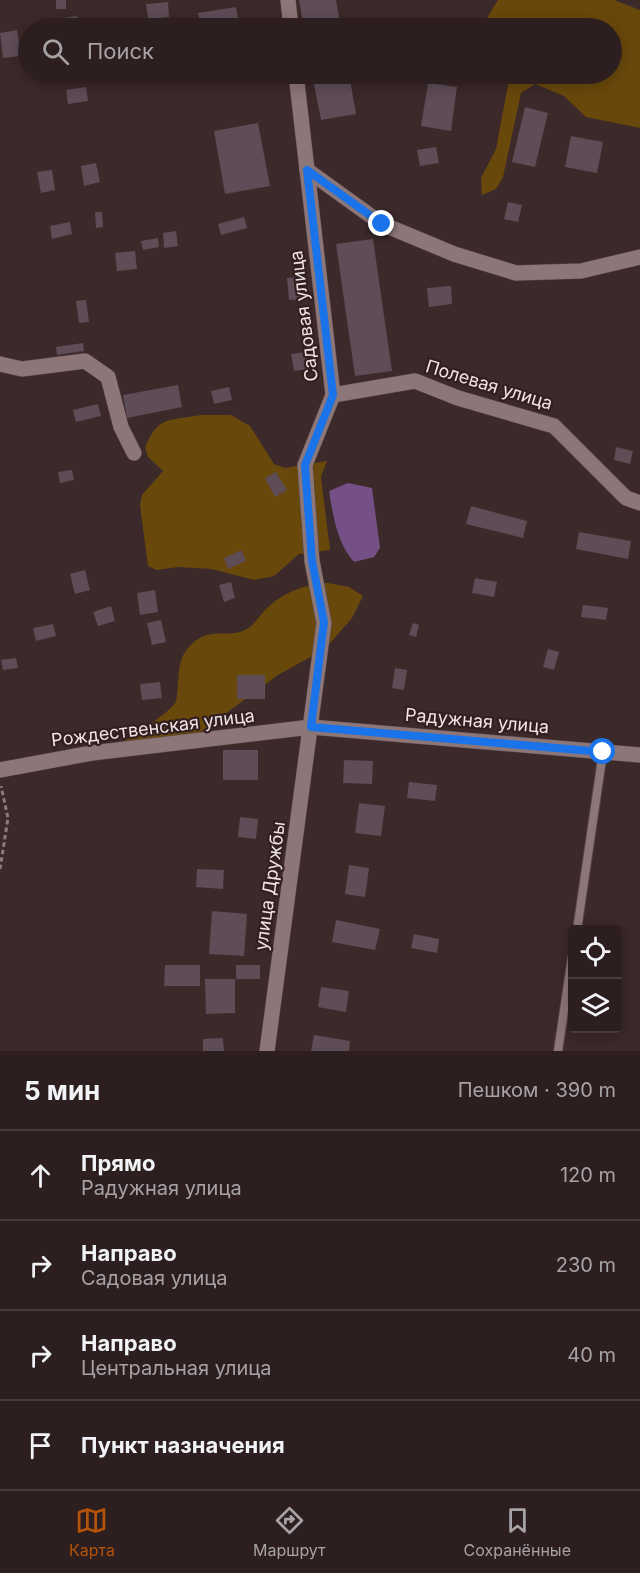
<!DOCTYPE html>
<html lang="ru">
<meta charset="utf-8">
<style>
:root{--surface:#2d1f20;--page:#352729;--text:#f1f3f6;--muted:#a7a2a5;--line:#483d3e;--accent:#b45309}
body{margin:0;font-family:Inter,sans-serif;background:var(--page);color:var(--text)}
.controls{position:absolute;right:18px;bottom:18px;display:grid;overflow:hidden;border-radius:6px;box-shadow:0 3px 15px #0003}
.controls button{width:54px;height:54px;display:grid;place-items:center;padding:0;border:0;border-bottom:2px solid var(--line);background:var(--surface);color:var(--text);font:30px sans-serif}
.stop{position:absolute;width:18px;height:18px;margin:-14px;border:4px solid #1a73e8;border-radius:50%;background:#fff}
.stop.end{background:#1a73e8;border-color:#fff;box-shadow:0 2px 6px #0008}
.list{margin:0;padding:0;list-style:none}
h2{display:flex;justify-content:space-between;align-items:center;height:78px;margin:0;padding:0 24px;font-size:26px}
h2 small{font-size:20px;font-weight:400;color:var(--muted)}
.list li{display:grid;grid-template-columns:39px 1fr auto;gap:18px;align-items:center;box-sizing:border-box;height:90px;padding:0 24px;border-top:2px solid var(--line)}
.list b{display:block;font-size:22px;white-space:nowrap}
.list p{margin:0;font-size:20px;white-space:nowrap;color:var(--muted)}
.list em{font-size:20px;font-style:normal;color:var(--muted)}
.icon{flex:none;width:33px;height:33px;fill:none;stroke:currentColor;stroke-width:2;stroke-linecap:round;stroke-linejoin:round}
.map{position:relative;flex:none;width:640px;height:1051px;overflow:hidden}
.search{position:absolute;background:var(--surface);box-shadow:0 3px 15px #0003;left:18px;right:18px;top:18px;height:66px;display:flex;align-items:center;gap:15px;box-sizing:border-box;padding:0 21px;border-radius:33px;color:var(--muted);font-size:22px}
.sheet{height:438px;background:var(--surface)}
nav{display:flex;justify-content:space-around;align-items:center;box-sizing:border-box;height:84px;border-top:2px solid var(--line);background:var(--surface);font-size:16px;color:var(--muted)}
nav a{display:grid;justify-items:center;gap:3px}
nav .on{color:var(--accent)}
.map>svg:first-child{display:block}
.green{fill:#69480b}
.water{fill:#755087}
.building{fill:#5e4c56}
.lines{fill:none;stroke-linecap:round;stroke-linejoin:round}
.lane-casing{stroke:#584849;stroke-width:10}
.street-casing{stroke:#584849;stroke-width:16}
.path{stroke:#8d7c7d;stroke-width:3;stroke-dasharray:4.5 3;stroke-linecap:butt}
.lane{stroke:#8d7677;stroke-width:8}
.street{stroke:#8d7677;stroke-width:15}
.route{stroke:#1a73e8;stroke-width:8}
.labels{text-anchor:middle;stroke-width:4.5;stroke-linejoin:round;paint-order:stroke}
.street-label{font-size:18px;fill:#f0e3e4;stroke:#322021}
</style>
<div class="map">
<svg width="640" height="1051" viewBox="0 0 640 1051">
<rect width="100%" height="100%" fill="#3c292a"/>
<g class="green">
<polygon points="498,0 614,0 640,10 640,128 586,117 564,96 535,84 521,93 503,177 496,189 482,195 481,178 496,149 510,74 612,74 612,28 484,28 485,21"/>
<path d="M201,415H231L250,426L274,464L285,468L327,461L321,477L330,550L299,554L274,576L254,580L212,569L178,567L157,570L148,566L140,505L142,495L163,471L148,457L145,448C158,415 169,421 201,415Z"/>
<path d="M328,583L349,587L363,596L352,618L325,649L278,675L175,751L115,748C127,738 173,712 176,701C180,685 175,663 188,648C208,624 228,640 247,629C254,625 260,615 266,609C284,592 303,585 328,583Z"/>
</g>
<path class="water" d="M348,483L372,488L380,548L374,557L354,562C337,543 333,516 329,491Z"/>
<g class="building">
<rect x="56" y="0" width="10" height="9"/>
<polygon points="299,0 336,0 341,28 304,28"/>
<polygon points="168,2 169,17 148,19 146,4"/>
<polygon points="236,7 240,28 201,28 198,13"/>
<polygon points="77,16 79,28 58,28 56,19"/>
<polygon points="183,23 184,28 161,28 161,27"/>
<polygon points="17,30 21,56 3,58 0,33"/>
<polygon points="312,74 349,74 356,114 321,120"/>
<polygon points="428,83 457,87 451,131 421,126"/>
<polygon points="86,87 88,101 68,104 66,90"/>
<polygon points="525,107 548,113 535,167 512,162"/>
<polygon points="258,123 270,186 225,194 214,131"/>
<polygon points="571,136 603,142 597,173 565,167"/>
<polygon points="436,147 439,163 420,166 417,150"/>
<polygon points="96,163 100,182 84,186 81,166"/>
<polygon points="52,170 55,190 41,193 37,172"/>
<polygon points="508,202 522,205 518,222 504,219"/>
<polygon points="95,212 102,212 103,227 96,228"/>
<polygon points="244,217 247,228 221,235 218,224"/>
<polygon points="70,222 72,234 52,239 50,226"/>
<polygon points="176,231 178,246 164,248 163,233"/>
<polygon points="158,238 159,247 143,250 141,241"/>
<polygon points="373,239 392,371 355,376 336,244"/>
<polygon points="135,251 137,269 117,271 115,253"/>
<polygon points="305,277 307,299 289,300 287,278"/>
<polygon points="451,286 452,304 429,307 427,288"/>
<polygon points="86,300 89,322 79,323 76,301"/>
<polygon points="83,343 84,351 57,355 56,347"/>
<polygon points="306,352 309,369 294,371 291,354"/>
<polygon points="178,385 182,407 127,418 123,395"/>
<polygon points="229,387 232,400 214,404 211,391"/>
<polygon points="98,404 101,416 76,422 73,410"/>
<polygon points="616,447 633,451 630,464 614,460"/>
<polygon points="72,470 74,480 60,483 58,472"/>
<polygon points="276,472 287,490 275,497 265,478"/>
<polygon points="471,506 527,521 523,538 466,524"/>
<polygon points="579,532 631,541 628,559 576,549"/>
<polygon points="242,550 246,561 228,569 224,558"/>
<polygon points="85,570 90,590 75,594 70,574"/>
<polygon points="475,578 497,582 494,597 472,593"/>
<polygon points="231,582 235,598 224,602 219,585"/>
<polygon points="155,590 158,612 140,615 137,593"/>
<polygon points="583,605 608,608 606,620 581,617"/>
<polygon points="111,606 115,621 98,626 93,612"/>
<polygon points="161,620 166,642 152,645 147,623"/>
<polygon points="413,623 419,625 416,637 409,635"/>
<polygon points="53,624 56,636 36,641 33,628"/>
<polygon points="548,649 559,652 554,670 543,667"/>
<polygon points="16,658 18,668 3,670 1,660"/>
<polygon points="395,668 407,670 404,690 392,688"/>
<rect x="237" y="675" width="28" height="24"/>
<polygon points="160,682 162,698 142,700 140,684"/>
<rect x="223" y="750" width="35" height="30"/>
<polygon points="344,760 373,761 372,784 343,783"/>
<polygon points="409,782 437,785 435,801 407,798"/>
<polygon points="359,803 385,806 381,836 355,833"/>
<polygon points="240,817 258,819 256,839 238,837"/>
<polygon points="349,865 369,868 365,897 345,894"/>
<polygon points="197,869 224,870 223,889 196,887"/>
<polygon points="212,911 247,914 244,956 209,954"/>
<polygon points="336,920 380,929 375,950 332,942"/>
<polygon points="414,934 439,939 437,953 411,948"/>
<polygon points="165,965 200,965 200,986 164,986"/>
<rect x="236" y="965" width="24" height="14"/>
<polygon points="205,979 235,979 235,1013 206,1014"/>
<polygon points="321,987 349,991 346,1012 318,1007"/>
<polygon points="314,1035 350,1041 349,1051 311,1051"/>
<polygon points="223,1038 224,1051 203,1051 203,1039"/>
</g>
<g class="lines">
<g class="lane-casing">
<g id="lane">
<polyline points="577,930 603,752"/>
<polyline points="558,1051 572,957"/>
</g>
</g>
<g class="street-casing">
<g id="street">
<polyline points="288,0 291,28"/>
<polyline points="307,170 382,224 454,254 516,273 581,271 640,257"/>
<polyline points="0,364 22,369 85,361 108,377 121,427 134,453"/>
<polyline points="333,395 415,381 458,398 554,426 626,498 640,503"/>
<polyline points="0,770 92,753 311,727 640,755"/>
<polyline points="267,1051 324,623 312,561 305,465 333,395 296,74"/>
</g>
</g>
<polyline class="path" points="0,869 8,818 1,786"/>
<use href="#lane" class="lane"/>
<use href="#street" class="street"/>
</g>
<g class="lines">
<polyline class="route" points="382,224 307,170 333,395 305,465 312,561 324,622 311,727 603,752"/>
</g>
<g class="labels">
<g class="street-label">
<text transform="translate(304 316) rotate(-97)" y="6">Садовая улица</text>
<text transform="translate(489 385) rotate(17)" y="6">Полевая улица</text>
<text transform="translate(477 721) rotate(5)" y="6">Радужная улица</text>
<text transform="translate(153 728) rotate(-7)" y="6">Рождественская улица</text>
<text transform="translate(270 886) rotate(-82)" y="6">улица Дружбы</text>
</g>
</g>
</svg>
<div class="controls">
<button><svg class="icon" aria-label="locate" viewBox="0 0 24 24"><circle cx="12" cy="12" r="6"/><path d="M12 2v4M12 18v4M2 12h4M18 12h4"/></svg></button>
<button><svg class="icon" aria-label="layers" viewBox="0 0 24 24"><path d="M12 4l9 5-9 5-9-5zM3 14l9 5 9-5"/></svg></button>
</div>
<div class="stop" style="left:603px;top:752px"></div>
<div class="stop end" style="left:382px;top:224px"></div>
<div class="search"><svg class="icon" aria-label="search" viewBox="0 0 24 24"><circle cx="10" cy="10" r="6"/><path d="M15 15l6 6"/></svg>Поиск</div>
</div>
<section class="sheet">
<h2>5 мин<small>Пешком · 390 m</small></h2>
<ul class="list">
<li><svg class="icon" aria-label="ahead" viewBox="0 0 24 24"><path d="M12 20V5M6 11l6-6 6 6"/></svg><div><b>Прямо</b><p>Радужная улица</p></div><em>120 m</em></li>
<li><svg class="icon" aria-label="right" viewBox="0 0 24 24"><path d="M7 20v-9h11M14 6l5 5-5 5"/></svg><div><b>Направо</b><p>Садовая улица</p></div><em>230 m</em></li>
<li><svg class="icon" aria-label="right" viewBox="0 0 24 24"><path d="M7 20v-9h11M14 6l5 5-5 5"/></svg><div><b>Направо</b><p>Центральная улица</p></div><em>40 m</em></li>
<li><svg class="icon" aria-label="arrive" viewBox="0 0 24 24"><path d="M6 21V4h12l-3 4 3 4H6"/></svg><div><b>Пункт назначения</b></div></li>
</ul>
</section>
<nav>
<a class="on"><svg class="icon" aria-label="map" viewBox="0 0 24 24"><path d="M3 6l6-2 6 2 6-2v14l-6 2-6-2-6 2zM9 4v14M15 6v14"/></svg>Карта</a>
<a><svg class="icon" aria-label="directions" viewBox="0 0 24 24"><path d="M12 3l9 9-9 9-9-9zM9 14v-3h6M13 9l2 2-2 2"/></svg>Маршрут</a>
<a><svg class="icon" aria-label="saved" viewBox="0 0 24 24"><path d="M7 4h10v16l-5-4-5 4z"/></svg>Сохранённые</a>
</nav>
